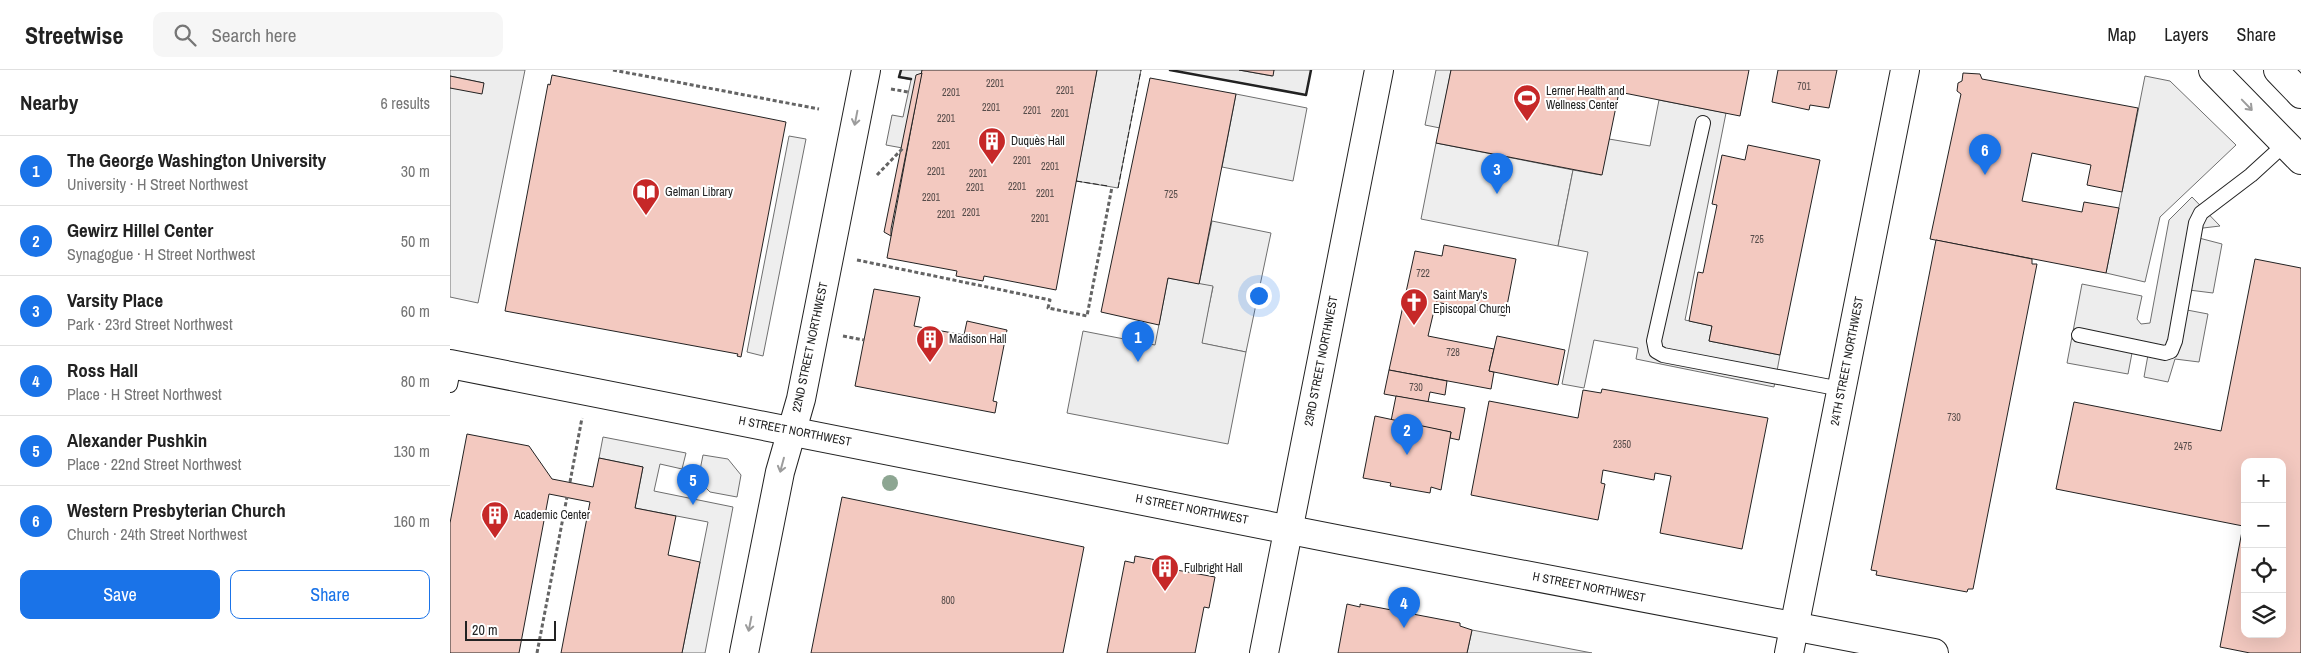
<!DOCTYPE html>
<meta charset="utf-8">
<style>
:root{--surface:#fff;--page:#f6f6f6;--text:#222;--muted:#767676;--line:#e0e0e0;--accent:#1a73e8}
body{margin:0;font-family:"Archivo Narrow",sans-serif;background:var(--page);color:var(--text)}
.controls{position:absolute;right:15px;bottom:15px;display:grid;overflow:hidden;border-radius:10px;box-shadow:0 5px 20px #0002}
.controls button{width:45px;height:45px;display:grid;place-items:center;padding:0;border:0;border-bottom:1px solid var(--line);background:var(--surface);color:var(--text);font:25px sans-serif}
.scale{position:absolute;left:15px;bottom:12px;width:91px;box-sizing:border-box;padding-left:5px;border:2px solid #222;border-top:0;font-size:14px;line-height:18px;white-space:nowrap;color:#222;-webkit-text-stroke:4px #fff;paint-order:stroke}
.you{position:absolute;left:808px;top:225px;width:18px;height:18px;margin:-12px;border:4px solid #fff;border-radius:50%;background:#1a73e8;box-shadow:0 0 0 8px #1a73e833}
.badge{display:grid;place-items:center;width:32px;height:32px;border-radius:50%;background:var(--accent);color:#fff;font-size:16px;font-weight:700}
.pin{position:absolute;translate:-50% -41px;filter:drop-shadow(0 1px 2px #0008)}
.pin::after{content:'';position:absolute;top:26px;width:18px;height:15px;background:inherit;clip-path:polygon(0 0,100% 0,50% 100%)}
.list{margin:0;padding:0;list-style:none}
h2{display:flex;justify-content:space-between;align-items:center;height:65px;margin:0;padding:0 20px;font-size:21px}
h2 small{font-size:16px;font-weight:400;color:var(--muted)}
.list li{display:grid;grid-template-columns:32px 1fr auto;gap:15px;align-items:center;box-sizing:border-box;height:70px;padding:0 20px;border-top:1px solid var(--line)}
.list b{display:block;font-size:19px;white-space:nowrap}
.list p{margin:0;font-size:16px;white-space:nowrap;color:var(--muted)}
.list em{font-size:16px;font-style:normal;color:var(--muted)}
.actions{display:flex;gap:10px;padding:15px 20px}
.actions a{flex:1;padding:11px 0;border:1px solid var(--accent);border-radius:10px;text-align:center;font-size:18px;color:var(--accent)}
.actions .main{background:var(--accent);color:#fff}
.icon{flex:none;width:28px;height:28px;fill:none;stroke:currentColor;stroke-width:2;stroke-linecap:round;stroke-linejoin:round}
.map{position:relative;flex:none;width:1851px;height:583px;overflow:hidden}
header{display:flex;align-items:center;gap:30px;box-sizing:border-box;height:70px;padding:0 25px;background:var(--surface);border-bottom:1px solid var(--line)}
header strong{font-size:24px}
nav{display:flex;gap:28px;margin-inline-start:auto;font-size:18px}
.search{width:350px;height:45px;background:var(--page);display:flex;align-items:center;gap:12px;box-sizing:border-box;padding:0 18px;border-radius:10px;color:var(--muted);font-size:19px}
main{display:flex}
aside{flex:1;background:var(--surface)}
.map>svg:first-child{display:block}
.green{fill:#eee;stroke:#6f6f6f}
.parking{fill:#ededed;stroke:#6f6f6f}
.building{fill:#f3c9c0;stroke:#222;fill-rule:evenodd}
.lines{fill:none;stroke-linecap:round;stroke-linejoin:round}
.lane-casing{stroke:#222;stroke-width:16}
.street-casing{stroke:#222;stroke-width:30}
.secondary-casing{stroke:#222;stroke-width:30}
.primary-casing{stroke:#222;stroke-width:30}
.path{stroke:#646464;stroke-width:3;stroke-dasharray:4 2.5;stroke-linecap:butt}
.lane{stroke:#fff;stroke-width:14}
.street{stroke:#fff;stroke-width:28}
.secondary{stroke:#fff;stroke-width:28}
.primary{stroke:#fff;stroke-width:28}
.fence{stroke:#222;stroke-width:1;stroke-dasharray:6 2.5;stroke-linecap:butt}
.wall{stroke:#222;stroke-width:2.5}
.tree{fill:#8da692}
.oneway{stroke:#9c9c9c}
.labels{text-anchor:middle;stroke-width:4;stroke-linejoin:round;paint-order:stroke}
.number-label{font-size:10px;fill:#564c4a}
.poi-label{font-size:12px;fill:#222;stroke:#fff;text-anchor:start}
.street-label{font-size:12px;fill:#222;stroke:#fff}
</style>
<header>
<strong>Streetwise</strong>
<div class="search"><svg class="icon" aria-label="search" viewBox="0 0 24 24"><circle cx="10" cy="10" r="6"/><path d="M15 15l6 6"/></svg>Search here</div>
<nav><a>Map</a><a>Layers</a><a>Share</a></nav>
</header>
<main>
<aside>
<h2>Nearby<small>6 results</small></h2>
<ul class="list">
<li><span class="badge">1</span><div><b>The George Washington University</b><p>University · H Street Northwest</p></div><em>30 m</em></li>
<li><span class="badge">2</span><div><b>Gewirz Hillel Center</b><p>Synagogue · H Street Northwest</p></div><em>50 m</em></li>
<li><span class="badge">3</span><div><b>Varsity Place</b><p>Park · 23rd Street Northwest</p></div><em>60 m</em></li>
<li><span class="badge">4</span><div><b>Ross Hall</b><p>Place · H Street Northwest</p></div><em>80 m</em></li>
<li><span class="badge">5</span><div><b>Alexander Pushkin</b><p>Place · 22nd Street Northwest</p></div><em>130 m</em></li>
<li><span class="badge">6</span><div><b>Western Presbyterian Church</b><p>Church · 24th Street Northwest</p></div><em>160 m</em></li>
</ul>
<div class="actions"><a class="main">Save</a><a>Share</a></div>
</aside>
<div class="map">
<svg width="1851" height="583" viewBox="0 0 1851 583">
<rect width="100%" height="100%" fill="#fff"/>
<g class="green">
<polygon points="986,0 1001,0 990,58 975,55"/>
<polygon points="786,24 857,38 843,111 772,97"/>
<polygon points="339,66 356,69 313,286 297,282"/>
<polygon points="986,73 1123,100 1108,176 971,149"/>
<polygon points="762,151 821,163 796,282 751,273 763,217 749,214"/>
<polygon points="153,367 236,383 232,399 210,394 204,421 283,437 255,583 232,583 258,452 185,438 193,397 149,388"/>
<polygon points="253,385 278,389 291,405 287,427 260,422 248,410"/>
</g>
<g class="parking">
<polygon points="0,0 75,0 28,233 0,227 0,18 34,13 0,6"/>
<polygon points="451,0 472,0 458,79 436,75 442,45 453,47 461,10 449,7"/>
<polygon points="647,0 691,0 668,118 626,111"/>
<polygon points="720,0 789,0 822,6 824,0 861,0 856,25"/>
<polygon points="1695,6 1720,11 1786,75 1710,147 1695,212 1656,203"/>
<polygon points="1209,30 1276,43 1235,250 1262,256 1259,271 1330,285 1324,317 1186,289 1188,278 1144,270 1134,318 1112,314 1138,182 1108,176 1123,100 1151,105 1159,69 1200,76"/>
<polygon points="1742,127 1770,156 1753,158 1748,163 1749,168 1772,174 1763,223 1739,220 1737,240 1758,244 1749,292 1725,289 1718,312 1694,307 1698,285 1686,280 1682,283 1678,304 1617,293 1632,214 1692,226 1687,249 1691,254 1700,253 1719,150"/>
<polygon points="718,208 763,216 752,273 796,282 778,374 617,343 633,261 705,275"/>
<polygon points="1022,560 1142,583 1017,583"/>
</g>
<g class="building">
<polygon points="472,0 647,0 606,220 534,206 533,211 506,206 507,201 437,188"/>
<polygon points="789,0 824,0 823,6"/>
<polygon points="1001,0 1299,0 1290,46 1169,22 1152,105 986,73"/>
<polygon points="1328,0 1387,0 1379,38 1360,35 1359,40 1322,32"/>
<polygon points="472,3 441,159 441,166 434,162 466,5"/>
<polygon points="1513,3 1530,4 1532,9 1688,38 1672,122 1637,115 1641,95 1582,83 1572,131 1632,142 1634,132 1669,138 1656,203 1480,169 1511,24 1507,21 1508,13 1512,11"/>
<polygon points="102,5 336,52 291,287 287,286 288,284 55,241 98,14 100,15"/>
<polygon points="0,6 34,13 32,24 0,18"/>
<polygon points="700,8 786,24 749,214 718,208 709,255 651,242"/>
<polygon points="1298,75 1370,90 1330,285 1259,271 1262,256 1239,251 1248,202 1253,203 1267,135 1262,134 1272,85 1295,90"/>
<polygon points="1486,170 1582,189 1582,194 1587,194 1523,519 1518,519 1517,522 1426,505 1427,501 1421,500"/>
<polygon points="994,175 1066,189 1055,246 986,232 978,266 1044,279 1039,301 1044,302 1041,319 939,300 965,181 992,186"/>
<path d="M1805,189L1851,198V583H1800L1770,577L1793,456L1606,419L1624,332L1771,361ZM1795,392H1832V564H1795Z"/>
<polygon points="424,219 470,227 464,256 514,265 517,251 557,260 543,331 547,332 545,343 405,316"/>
<polygon points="1047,266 1115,280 1108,315 1039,301"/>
<polygon points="939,300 997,311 995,325 980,322 978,332 934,324"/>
<polygon points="1152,319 1318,348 1292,479 1210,463 1221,406 1205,403 1204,410 1153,400 1151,413 1155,414 1148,450 1021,425 1039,331 1128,348 1133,320 1151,323"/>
<polygon points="946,326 1015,338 1009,370 1000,368 1001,362 941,351"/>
<polygon points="925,346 1001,362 991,420 981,417 980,423 940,416 941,413 913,408"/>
<polygon points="17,364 79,376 102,409 143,417 149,388 193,397 185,438 226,446 218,485 250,492 232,583 111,583 140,432 99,424 69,583 0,583 0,453"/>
<polygon points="392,427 634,477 613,583 361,583"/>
<polygon points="685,486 712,491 710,497 765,507 759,538 754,537 745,583 657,583 675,491 684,493"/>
<polygon points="897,534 910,537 910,534 1010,553 1010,556 1022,560 1017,583 888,583"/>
</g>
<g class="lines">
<g class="lane-casing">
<g id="lane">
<polyline points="1253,53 1204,271 1206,281 1213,285 1391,319"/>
<polyline points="1629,265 1715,283 1721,281 1725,271 1746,153 1751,143 1801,105 1835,74"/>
<polyline points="0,315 4,295"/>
</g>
</g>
<g class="street-casing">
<polyline id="street" points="1339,583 1455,0"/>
</g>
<g class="secondary-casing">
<g id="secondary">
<polyline points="0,294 891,470 1484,583"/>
<polyline points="294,583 330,402 351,329 416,0"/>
</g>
</g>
<g class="primary-casing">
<g id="primary">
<polyline points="1763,0 1851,90"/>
<polyline points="1828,0 1851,24"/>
<polyline points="814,583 929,0"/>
</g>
</g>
<g class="path">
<polyline points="163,0 369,39"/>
<polyline points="441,19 458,22"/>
<polyline points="427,105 453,78"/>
<polyline points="407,190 600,230 598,238 637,246 662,117"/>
<polyline points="393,266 414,270"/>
<polyline points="120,412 132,348"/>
<polyline points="87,583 117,427"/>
</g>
<use href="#lane" class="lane"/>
<use href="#street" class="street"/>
<use href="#secondary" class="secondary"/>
<use href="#primary" class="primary"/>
<g class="fence">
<polyline points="626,111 658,116"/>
<polyline points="668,118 691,0"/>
</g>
<g class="wall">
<polyline points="451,0 449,7 461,9"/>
<polyline points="720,0 856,25 861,0"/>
</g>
</g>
<circle class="tree" cx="440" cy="413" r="8"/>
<defs><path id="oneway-shaft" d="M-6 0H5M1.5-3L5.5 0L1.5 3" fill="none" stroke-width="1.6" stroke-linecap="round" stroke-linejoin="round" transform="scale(1.25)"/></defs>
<g class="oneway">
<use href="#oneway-shaft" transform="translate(1797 35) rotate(46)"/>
<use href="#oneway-shaft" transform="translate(406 48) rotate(101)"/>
<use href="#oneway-shaft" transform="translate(332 395) rotate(105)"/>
<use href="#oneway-shaft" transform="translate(300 554) rotate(101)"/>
</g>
<defs>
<g id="stadium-pin" transform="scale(1.4375)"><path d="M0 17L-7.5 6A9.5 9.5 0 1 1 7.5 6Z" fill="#c62828" stroke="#fff"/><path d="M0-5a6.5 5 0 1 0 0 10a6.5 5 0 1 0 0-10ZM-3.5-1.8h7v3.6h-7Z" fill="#fff"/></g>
<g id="building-pin" transform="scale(1.4375)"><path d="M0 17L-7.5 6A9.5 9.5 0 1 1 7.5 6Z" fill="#c62828" stroke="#fff"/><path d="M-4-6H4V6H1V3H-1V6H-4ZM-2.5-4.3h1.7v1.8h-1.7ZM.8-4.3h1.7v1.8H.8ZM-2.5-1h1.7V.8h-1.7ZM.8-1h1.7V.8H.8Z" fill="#fff"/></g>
<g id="library-pin" transform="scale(1.4375)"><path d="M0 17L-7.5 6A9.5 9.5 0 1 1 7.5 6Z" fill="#c62828" stroke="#fff"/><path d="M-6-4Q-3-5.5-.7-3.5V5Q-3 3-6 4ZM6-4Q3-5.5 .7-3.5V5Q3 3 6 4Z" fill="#fff"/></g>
<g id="church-pin" transform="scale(1.4375)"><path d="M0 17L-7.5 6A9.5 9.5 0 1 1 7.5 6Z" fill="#c62828" stroke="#fff"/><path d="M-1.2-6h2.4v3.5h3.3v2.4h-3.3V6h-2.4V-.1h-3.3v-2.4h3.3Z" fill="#fff"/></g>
</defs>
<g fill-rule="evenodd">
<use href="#stadium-pin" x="1077" y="28"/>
<use href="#building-pin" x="542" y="71"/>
<use href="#library-pin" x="196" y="122"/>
<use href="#church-pin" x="964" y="232"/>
<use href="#building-pin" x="480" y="269"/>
<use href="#building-pin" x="45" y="445"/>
<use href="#building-pin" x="715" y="498"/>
</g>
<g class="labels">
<g class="number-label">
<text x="545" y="17">2201</text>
<text x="1354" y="20">701</text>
<text x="615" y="24">2201</text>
<text x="501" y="26">2201</text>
<text x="541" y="41">2201</text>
<text x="582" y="44">2201</text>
<text x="610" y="47">2201</text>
<text x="496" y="52">2201</text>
<text x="491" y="79">2201</text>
<text x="572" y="94">2201</text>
<text x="600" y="100">2201</text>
<text x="486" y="105">2201</text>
<text x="528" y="107">2201</text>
<text x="567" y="120">2201</text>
<text x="525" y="121">2201</text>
<text x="595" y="127">2201</text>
<text x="721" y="128">725</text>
<text x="481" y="131">2201</text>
<text x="521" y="146">2201</text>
<text x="496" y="148">2201</text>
<text x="590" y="152">2201</text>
<text x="1307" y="173">725</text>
<text x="973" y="207">722</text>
<text x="1003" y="286">728</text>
<text x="966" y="321">730</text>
<text x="1504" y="351">730</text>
<text x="1172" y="378">2350</text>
<text x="1733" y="380">2475</text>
<text x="498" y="534">800</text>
</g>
<g class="poi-label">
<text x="1096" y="25">Lerner Health and<tspan x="1096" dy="14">Wellness Center</tspan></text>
<text x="561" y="75">Duquès Hall</text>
<text x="215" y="126">Gelman Library</text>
<text x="983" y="229">Saint Mary's<tspan x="983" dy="14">Episcopal Church</tspan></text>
<text x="499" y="273">Madison Hall</text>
<text x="64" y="449">Academic Center</text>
<text x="734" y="502">Fulbright Hall</text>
</g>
<g class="street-label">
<text transform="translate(360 277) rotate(-78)" y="4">22ND STREET NORTHWEST</text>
<text transform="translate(871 291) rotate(-79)" y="4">23RD STREET NORTHWEST</text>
<text transform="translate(1397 291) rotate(-79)" y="4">24TH STREET NORTHWEST</text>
<text transform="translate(345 361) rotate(11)" y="4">H STREET NORTHWEST</text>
<text transform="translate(742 439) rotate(11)" y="4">H STREET NORTHWEST</text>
<text transform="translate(1139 517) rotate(11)" y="4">H STREET NORTHWEST</text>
</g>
</g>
</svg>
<div class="controls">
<button>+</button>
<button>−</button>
<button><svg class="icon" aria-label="locate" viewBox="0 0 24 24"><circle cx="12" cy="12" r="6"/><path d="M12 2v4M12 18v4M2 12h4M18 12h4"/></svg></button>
<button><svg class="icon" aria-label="layers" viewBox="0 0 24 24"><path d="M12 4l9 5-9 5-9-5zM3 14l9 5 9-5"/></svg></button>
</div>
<div class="scale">20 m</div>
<div class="you"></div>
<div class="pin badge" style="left:688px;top:292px">1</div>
<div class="pin badge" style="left:957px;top:385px">2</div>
<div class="pin badge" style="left:1047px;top:124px">3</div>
<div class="pin badge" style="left:954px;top:558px">4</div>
<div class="pin badge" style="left:243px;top:435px">5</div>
<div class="pin badge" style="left:1535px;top:105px">6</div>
</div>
</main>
